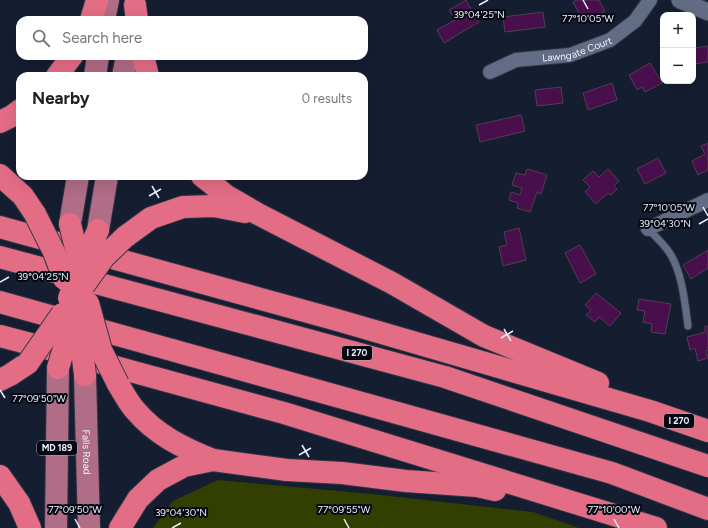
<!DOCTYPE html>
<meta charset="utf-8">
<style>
:root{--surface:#fff;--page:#f2f2f2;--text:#222;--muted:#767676;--line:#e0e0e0}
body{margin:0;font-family:Figtree,sans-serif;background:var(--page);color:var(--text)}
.controls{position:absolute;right:12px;top:12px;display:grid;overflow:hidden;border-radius:8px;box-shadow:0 4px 16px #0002}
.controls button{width:36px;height:36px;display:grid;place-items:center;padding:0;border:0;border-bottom:1px solid var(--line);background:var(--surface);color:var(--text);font:20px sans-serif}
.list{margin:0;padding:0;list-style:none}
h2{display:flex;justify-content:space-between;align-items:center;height:52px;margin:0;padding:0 16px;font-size:17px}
h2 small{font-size:13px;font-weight:400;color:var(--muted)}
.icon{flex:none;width:22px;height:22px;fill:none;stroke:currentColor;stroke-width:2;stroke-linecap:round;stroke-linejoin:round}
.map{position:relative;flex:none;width:708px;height:528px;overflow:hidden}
.search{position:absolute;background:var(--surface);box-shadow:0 4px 16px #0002;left:16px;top:16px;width:352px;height:44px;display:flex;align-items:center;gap:10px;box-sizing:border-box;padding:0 14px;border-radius:12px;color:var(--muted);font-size:15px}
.panel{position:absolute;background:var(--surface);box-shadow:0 4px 16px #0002;left:16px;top:72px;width:352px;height:108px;border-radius:12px}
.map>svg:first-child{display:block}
.green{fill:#323f00}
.building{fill:#480f4c;stroke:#513e52}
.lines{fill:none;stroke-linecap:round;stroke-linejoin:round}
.service-casing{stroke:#313646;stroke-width:9}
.minor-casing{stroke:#313646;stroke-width:16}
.tertiary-casing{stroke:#313646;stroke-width:19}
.primary-casing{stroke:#313646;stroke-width:24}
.motorway-casing{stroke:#313646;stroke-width:24}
.service{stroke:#626c85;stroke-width:7}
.minor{stroke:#626c85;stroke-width:14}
.tertiary{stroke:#626c85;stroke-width:17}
.primary{stroke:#b06d86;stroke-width:22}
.motorway{stroke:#e46d86;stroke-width:22}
.motorway-bridge-casing{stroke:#313646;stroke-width:24;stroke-linecap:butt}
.motorway-bridge{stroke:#e46d86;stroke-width:22}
.ticks{fill:none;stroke:#eaf0ff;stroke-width:1.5}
.labels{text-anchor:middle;stroke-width:4;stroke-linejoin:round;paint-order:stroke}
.shield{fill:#050810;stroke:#a5aab7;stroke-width:1}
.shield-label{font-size:9px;font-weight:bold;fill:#eaf0ff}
.street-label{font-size:10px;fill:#eaf0ff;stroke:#050810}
.ticks-label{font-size:10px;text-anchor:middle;fill:#eaf0ff;stroke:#050810;stroke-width:4;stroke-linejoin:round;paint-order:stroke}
</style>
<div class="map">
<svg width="708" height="528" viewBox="0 0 708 528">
<rect width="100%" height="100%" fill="#151d31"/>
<polygon class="green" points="218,480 372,494 533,512 579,528 153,528 173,501"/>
<g class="building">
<polygon points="466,0 479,22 444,43 437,30 455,20 449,10"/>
<polygon points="577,0 599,0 605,11 584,22 573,2"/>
<polygon points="543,12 545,27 505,32 503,17"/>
<polygon points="708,46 708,62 693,64 693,48"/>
<polygon points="650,63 662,83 645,92 642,87 637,90 629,75"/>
<polygon points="612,83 617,100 588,110 583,93"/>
<polygon points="561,87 563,103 537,106 535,90"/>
<polygon points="521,115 525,131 480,142 476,125"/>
<polygon points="708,143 708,170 698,175 692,161 705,154 701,146"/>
<polygon points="658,158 666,173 645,184 637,169"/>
<polygon points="527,169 547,175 541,194 537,192 530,212 517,208 518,203 509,200 511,192 520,195 522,188 512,185 516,173 525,175"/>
<polygon points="608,169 619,181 614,186 617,189 611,195 608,193 596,204 585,192 590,187 583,180 593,171 599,177"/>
<polygon points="519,228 526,260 503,266 499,247 507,245 504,232"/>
<polygon points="580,245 596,274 580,283 565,253"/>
<polygon points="708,250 708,268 691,279 683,265"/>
<polygon points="596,293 621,313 610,326 599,317 595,322 586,315 591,310 585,305"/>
<polygon points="639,299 671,304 665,334 651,332 652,324 643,322 645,311 637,310"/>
<polygon points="708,326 708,350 706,351 708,358 698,361 695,348 690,350 687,337 706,332 704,327"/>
</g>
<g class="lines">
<g class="service-casing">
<path id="service" d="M648,229C655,236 663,243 669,252C682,271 685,303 688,326"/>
</g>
<g class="minor-casing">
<g id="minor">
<path id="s1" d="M490,72L516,60L570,55L610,40L635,21L650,0"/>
<polyline points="648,229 708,200"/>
</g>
</g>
<g class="tertiary-casing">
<polyline id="tertiary" points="680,0 708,12"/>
</g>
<g class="primary-casing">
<g id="primary">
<polyline points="104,20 108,0"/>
<polyline points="95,76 98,56"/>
<polyline points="123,76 127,56"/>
<polyline points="70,224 78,176"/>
<polyline points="98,230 107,176"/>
<path id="s2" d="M85,375L89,528"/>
<polyline points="56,528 58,368"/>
</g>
</g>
<g class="motorway-casing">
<g id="motorway">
<polyline points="135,5 137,20"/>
<polyline points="91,20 97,0"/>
<polyline points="143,56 148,76"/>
<polyline points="57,76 72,56"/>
<polyline points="0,122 12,116 20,110"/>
<polyline points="0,175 23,196 35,214"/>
<polyline points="202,176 227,196 258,214 392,283 484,336 598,383"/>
<polyline points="0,227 337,320 650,411 708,431"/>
<polyline points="125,237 151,218 183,207 214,206 245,212"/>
<polyline points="0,257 445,377 708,466"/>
<polyline points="0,302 612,473 708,509"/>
<polyline points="0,336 57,351"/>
<polyline points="94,361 284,413 656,528"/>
<polyline points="0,380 10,375 28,363"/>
<path d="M118,384C123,392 128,402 135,410C156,435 183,448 213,460"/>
<polyline points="0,476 19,503 30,528"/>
<polyline points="120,528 138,499 158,480 184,466 213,460 287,470 342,473 406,481 477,486 495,490"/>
</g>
</g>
<use href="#service" class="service"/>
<use href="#minor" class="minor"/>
<use href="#tertiary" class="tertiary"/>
<use href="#primary" class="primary"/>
<use href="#motorway" class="motorway"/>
<g class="motorway-bridge-casing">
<g id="motorway-bridge">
<polyline points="35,214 54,252 64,279"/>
<polyline points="70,224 82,273"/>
<polyline points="84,285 104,257 125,237"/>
<polyline points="69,298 98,230"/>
<polyline points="88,303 101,350 118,384"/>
<polyline points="74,314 81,342 85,375"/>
<polyline points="28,363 62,314"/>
<polyline points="58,368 74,315"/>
</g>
</g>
<use href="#motorway-bridge" class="motorway-bridge"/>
</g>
<path class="ticks" d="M583,0L588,9M479,5L488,0M152,186L159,198M149,196L161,189M703,207L708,216M699,224L708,219M0,282L9,277M504,329L511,341M501,338L513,331M0,390L5,398M302,445L309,457M299,455L311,448M75,519L80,528M344,519L349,528M614,519L619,528M172,528L181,523"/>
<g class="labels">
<g class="shield">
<rect x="342" y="346" width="30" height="14" rx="3"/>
<rect x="664" y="414" width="30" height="14" rx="3"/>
<rect x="37" y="441" width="40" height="14" rx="3"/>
</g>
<g class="shield-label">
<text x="357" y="356">I 270</text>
<text x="679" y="424">I 270</text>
<text x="57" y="451">MD 189</text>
</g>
<g class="street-label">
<text dy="4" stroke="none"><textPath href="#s1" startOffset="91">Lawngate Court</textPath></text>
<text dy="4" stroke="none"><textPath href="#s2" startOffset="77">Falls Road</textPath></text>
</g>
</g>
<g class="ticks-label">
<text x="479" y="18">39°04'25"N</text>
<text x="588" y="22">77°10'05"W</text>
<text x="669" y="211">77°10'05"W</text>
<text x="665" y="227">39°04'30"N</text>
<text x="43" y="280">39°04'25"N</text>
<text x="39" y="402">77°09'50"W</text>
<text x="75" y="513">77°09'50"W</text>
<text x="344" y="513">77°09'55"W</text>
<text x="614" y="513">77°10'00"W</text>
<text x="181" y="516">39°04'30"N</text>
</g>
</svg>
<div class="controls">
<button>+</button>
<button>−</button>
</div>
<div class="search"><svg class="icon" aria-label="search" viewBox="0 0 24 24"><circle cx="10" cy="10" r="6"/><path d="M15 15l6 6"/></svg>Search here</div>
<section class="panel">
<h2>Nearby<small>0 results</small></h2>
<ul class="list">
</ul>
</section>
</div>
